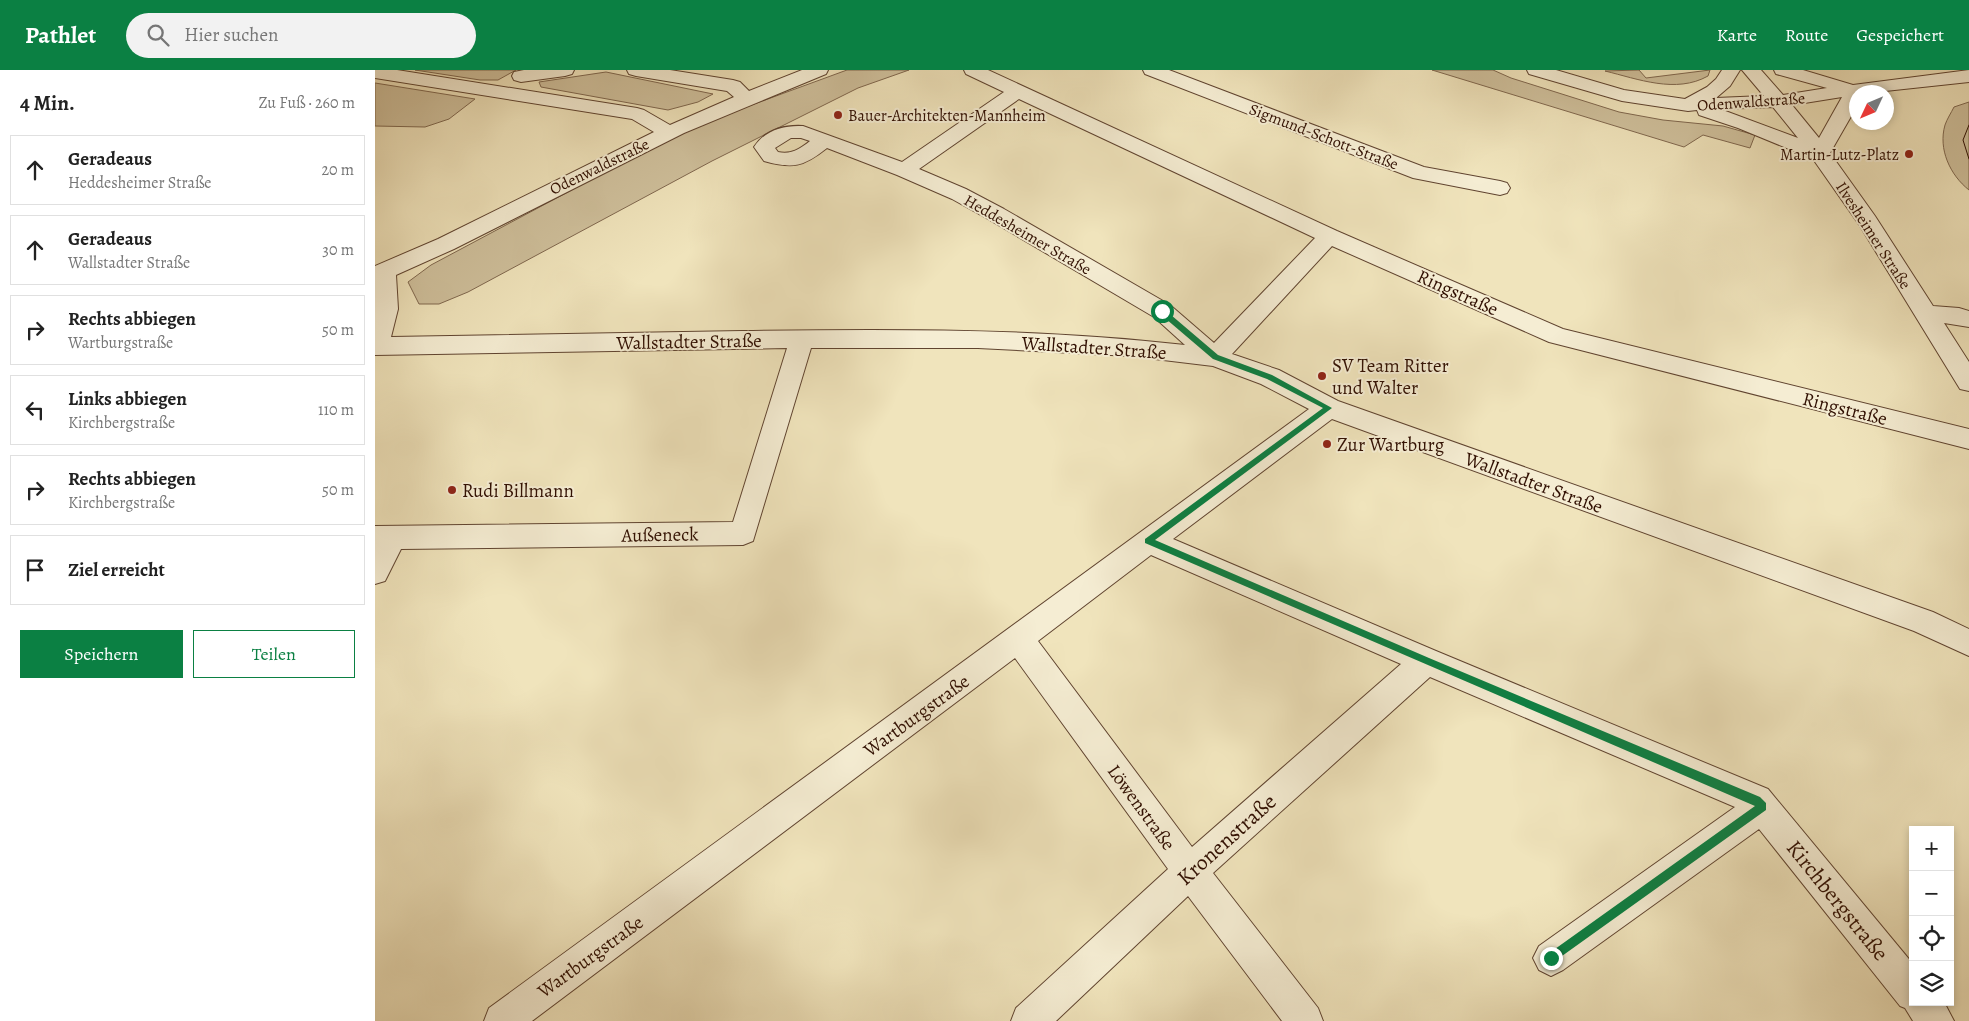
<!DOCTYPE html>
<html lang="de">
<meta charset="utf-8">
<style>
:root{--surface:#fff;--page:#f2f2f2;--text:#222;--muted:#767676;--line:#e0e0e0;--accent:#0b8043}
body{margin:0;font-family:Alegreya,serif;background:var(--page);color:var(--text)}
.controls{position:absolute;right:15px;bottom:15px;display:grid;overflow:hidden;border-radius:0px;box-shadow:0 2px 8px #0003}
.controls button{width:45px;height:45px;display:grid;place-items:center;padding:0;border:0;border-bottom:1px solid var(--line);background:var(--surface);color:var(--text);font:25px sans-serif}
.compass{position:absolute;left:1474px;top:15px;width:45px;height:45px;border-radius:50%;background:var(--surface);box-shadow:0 2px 8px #0003;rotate:226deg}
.stop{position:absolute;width:15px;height:15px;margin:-11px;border:4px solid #0b8043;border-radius:50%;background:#fff}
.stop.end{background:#0b8043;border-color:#fff;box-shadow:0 1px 5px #0008}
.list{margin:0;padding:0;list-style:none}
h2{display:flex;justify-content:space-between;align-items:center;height:65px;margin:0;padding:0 20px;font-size:21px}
h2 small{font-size:16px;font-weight:400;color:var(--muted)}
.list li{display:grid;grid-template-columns:32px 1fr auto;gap:15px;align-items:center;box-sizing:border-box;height:70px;margin:0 10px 10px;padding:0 10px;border:1px solid var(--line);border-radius:0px}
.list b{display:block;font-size:19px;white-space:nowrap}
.list p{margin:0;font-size:16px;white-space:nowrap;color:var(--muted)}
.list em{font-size:16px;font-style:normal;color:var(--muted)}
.actions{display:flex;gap:10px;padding:15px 20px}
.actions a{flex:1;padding:11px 0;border:1px solid var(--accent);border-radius:0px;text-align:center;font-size:18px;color:var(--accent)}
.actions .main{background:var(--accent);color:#fff}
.icon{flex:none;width:28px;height:28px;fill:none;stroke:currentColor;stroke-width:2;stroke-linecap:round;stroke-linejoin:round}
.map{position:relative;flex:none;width:1594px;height:951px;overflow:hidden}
header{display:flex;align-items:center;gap:30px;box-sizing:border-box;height:70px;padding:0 25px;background:var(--accent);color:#fff}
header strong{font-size:24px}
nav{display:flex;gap:28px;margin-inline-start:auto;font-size:18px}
.search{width:350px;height:45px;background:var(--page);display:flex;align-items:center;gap:12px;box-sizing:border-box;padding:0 18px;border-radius:28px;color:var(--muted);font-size:19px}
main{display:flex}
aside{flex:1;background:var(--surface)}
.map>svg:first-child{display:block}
.green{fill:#cfc09c;stroke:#80684f}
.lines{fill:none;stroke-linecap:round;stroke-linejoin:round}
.minor-casing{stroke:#604430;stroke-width:2}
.minor{fill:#f5edd3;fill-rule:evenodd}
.tram{stroke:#300f02;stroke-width:1}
.route{fill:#0b8043}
.poi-dot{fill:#8f2418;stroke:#f5edd3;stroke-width:2}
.labels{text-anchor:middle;stroke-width:4;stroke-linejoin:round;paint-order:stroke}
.far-street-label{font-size:16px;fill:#300f02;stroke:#f5edd3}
.far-poi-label{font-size:16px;fill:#300f02;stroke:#f5edd3;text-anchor:start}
.street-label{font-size:19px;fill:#300f02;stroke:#f5edd3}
.poi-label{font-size:19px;fill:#300f02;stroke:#f5edd3;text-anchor:start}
.near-street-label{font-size:22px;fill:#300f02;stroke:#f5edd3}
</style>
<header>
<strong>Pathlet</strong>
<div class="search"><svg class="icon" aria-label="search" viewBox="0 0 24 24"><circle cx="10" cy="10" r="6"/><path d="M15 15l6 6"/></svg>Hier suchen</div>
<nav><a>Karte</a><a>Route</a><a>Gespeichert</a></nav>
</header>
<main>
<aside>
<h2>4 Min.<small>Zu Fuß · 260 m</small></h2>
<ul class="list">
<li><svg class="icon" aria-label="ahead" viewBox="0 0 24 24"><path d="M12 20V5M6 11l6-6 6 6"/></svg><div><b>Geradeaus</b><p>Heddesheimer Straße</p></div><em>20 m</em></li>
<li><svg class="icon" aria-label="ahead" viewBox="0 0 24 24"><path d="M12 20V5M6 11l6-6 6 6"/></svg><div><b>Geradeaus</b><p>Wallstadter Straße</p></div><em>30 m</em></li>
<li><svg class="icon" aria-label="right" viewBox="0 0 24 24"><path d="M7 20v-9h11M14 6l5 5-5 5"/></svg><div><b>Rechts abbiegen</b><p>Wartburgstraße</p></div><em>50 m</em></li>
<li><svg class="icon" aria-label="left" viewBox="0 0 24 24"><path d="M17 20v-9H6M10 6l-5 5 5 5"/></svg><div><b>Links abbiegen</b><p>Kirchbergstraße</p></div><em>110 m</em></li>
<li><svg class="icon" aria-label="right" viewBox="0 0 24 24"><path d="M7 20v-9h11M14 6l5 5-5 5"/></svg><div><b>Rechts abbiegen</b><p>Kirchbergstraße</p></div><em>50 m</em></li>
<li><svg class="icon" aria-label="arrive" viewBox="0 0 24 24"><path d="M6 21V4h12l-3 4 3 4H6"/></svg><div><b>Ziel erreicht</b></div></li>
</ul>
<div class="actions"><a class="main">Speichern</a><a>Teilen</a></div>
</aside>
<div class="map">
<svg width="1594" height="951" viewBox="0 0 1594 951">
<rect width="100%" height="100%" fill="#f0e4bc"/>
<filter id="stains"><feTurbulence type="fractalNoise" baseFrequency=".004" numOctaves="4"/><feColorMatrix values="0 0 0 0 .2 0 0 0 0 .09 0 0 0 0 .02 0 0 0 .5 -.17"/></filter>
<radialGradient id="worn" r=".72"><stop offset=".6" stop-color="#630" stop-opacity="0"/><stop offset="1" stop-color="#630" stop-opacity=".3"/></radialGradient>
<g class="green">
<polygon points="40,0 141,0 123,10 105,10"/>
<polygon points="472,0 534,0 483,18 337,91 93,222 64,234 44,234 33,212 56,195 311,59"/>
<polygon points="1057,0 1118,0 1136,8 1244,42 1288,50 1348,56 1380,65 1375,78 1328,65 1309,77"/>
<path d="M1264,0L1271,8L1335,0L1333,6C1301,24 1263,9 1230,1Z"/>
<polygon points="231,2 338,24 323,32 293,40 166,17 164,12"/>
<polygon points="0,13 100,29 74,49 50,57 0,56"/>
<path d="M1594,32V120C1575,105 1563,79 1570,55C1572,49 1576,43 1579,37Z"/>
</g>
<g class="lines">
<g class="minor-casing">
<g id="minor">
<path d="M0,0H22L262,38L269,40L295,55L359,27L352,21L261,6L254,4L252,0H295L358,10L365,12L374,21L427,0H453L451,4L309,63L79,179L21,205L23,239L16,267C133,265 250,263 367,261C515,259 663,258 810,275L779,247L613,149L577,129L522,105L452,78C428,97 418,99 389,91L379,77C390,60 409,55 428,56L527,92L629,22L591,4L589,0H613L962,161L1188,259L1594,359V379L1174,272L957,176L857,284L904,300L963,331L1558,542L1594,559V586L1539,561L957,349L798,469L1061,581L1393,719L1538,894V932H1569L1579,951H1538L1530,938L1525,936L1384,759L1188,900L1176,906L1164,900L1158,888L1164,876L1360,737L1055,607L838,803L943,938L948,951H907L813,826L681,951H636L641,938L793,799L640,588L157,951H109L114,938L934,339L886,314L838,296L755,286L603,278H436L378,471L368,475L26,479L10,511L0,514V456L358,452L412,278L0,285V196L63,169L279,62L257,49L0,8ZM644,29L940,168L839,273L795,235L629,139L591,119L544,99ZM416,68H426L435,71C425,79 416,85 403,82L400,78ZM776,485L1026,594L817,777L663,571Z"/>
<polygon points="149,0 199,0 197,4 190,6 146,12 139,10 137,6 139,2"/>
<polygon points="768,0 794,0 1049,97 1125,111 1132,113 1135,118 1132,123 1125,125 1038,108 770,4"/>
<path d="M1152,0H1181L1249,20L1310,29L1332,17L1341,9L1347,0H1365L1355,16L1341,28L1389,26L1367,0H1386L1408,25L1452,18L1401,4L1399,0H1428L1478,15L1594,0V12L1501,22H1482V36L1455,83L1500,146L1558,236L1584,238L1594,241V257L1569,253L1594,292V321L1585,319L1485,156L1438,89L1363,58L1324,45L1322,40L1313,41L1247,31L1154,4ZM1467,27L1444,68L1417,35ZM1398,37L1423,68L1345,39Z"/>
</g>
</g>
<use href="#minor" class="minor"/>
<polyline class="tram" points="1594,55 1588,70 1594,89"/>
</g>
<polygon class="route" points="784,239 789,239 843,285 897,305 957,338 780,470 1054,588 1385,727 1391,733 1391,740 1180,891 1176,893 1173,891 1171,888 1173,884 1380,736 770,473 770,469 948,338 892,309 838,289 784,243"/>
<g class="poi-dot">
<circle cx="463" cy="45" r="5"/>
<circle cx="1534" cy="84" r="5"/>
<circle cx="947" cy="306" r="5"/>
<circle cx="952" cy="374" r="5"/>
<circle cx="77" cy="420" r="5"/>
</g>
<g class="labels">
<g class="far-street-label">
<text transform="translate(1376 31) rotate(-4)" y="6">Odenwaldstraße</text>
<text transform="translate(949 66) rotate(21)" y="6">Sigmund-Schott-Straße</text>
<text transform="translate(224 96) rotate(-26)" y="6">Odenwaldstraße</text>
<text transform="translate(653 164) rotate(30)" y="6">Heddesheimer Straße</text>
<text transform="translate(1499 165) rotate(57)" y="6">Ilvesheimer Straße</text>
</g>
<g class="far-poi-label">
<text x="473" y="51">Bauer-Architekten-Mannheim</text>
<text x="1524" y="90" text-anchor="end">Martin-Lutz-Platz</text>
</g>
<g class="street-label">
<text transform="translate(1083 222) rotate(24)" y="7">Ringstraße</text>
<text transform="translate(314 271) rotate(-1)" y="7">Wallstadter Straße</text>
<text transform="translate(719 277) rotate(4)" y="7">Wallstadter Straße</text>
<text transform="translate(1470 338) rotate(14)" y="7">Ringstraße</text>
<text transform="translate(1159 412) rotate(20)" y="7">Wallstadter Straße</text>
<text transform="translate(285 464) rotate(-1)" y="7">Außeneck</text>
<text transform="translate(541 645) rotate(-36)" y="7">Wartburgstraße</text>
<text transform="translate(767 737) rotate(54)" y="7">Löwenstraße</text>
<text transform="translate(215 886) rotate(-36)" y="7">Wartburgstraße</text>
</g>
<g class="poi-label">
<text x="957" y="302">SV Team Ritter<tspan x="957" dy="22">und Walter</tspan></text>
<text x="962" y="381">Zur Wartburg</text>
<text x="87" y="427">Rudi Billmann</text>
</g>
<g class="near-street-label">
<text transform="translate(851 769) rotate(-42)" y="8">Kronenstraße</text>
<text transform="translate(1463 830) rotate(51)" y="8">Kirchbergstraße</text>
</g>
</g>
<rect width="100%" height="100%" filter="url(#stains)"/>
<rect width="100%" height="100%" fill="url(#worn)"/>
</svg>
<div class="controls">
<button>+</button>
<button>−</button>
<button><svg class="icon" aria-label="locate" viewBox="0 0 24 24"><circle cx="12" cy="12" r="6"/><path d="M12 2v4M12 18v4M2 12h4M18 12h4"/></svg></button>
<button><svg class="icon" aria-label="layers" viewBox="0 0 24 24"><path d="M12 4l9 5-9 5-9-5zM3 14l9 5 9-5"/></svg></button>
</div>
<svg class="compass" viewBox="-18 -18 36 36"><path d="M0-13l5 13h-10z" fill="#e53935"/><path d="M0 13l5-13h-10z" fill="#767676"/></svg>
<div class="stop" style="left:787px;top:241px"></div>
<div class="stop end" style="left:1176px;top:888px"></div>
</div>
</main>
